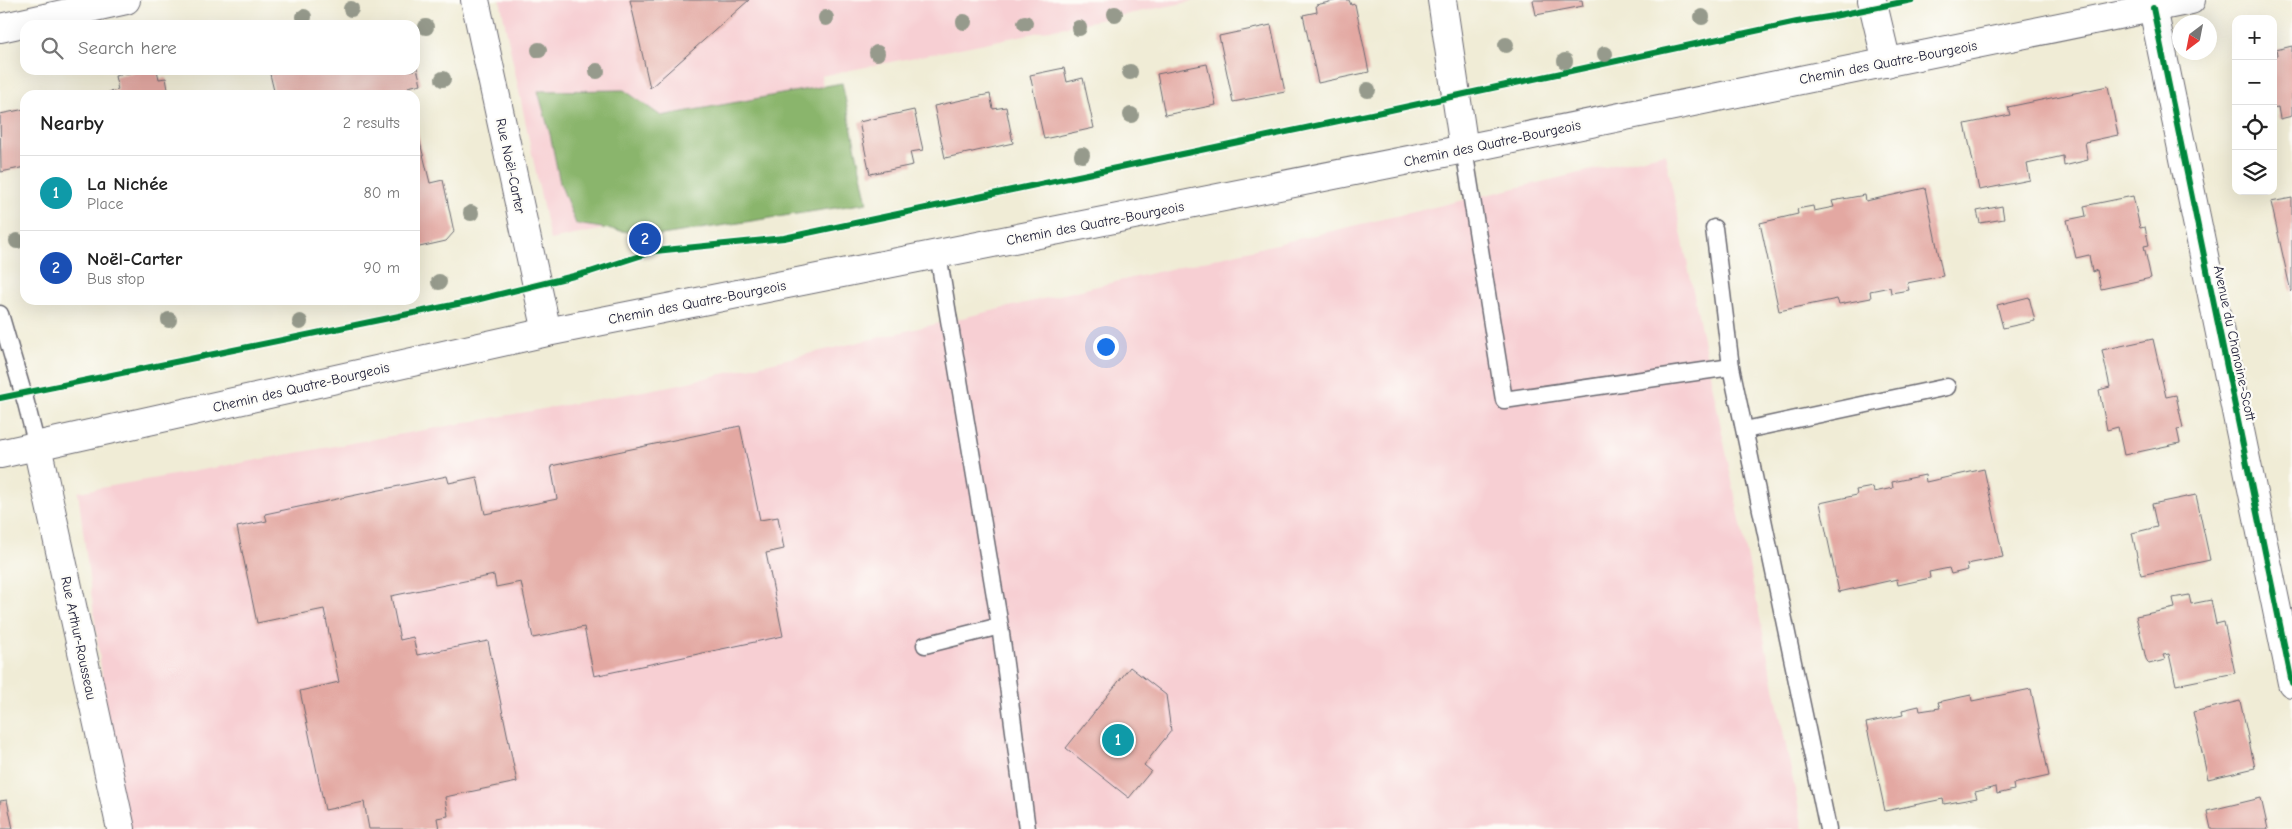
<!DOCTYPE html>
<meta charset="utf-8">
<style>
:root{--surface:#fff;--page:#f2f2f2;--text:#222;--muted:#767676;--line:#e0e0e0;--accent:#d93025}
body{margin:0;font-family:"Comic Neue",sans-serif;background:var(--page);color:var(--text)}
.controls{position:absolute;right:15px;top:15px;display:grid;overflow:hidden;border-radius:10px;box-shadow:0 5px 20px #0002}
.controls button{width:45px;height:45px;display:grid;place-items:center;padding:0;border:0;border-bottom:1px solid var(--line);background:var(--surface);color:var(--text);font:25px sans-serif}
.compass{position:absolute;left:2172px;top:15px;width:45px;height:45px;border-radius:50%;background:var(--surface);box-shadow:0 5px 20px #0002;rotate:212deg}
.you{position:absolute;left:1105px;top:346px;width:18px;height:18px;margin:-12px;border:4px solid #fff;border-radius:50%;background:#1a73e8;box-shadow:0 0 0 8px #1a73e833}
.badge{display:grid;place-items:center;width:32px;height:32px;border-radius:50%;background:var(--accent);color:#fff;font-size:16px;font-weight:700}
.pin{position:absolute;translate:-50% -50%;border:2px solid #fff;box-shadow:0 1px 5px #0006}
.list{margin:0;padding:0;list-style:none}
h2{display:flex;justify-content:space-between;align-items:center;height:65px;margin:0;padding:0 20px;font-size:21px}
h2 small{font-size:16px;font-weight:400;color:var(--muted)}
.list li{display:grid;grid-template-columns:32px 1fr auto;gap:15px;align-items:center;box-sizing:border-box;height:75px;padding:0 20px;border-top:1px solid var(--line)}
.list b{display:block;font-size:19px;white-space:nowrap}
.list p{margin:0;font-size:16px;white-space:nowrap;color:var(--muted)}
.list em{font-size:16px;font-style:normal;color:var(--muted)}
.icon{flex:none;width:28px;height:28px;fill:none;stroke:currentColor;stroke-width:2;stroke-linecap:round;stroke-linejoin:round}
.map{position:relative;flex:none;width:2292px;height:829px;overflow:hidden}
.search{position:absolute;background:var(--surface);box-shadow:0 5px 20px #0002;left:20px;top:20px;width:400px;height:55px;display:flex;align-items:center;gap:12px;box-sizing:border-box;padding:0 18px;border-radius:15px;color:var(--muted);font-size:19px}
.panel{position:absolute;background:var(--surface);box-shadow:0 5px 20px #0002;left:20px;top:90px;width:400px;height:215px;border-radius:15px}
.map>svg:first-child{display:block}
.built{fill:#f7cfd3}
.forest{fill:#8ab56c;stroke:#566c54}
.building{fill:#e3a8a2}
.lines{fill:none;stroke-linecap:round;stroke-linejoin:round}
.lane-casing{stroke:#6a6971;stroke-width:19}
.street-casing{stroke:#6a6971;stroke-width:30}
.secondary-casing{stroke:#6a6971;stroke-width:30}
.lane{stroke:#fff;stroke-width:16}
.street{stroke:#fff;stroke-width:28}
.secondary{stroke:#fff;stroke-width:28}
.cycleway-casing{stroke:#fdfcf7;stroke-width:9}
.cycleway{stroke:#00873e;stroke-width:6}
.tree{fill:#969a8c}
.labels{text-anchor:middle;stroke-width:4.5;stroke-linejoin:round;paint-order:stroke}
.street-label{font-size:14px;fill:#22223b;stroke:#fdfcf7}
</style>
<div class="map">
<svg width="2292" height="829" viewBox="0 0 2292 829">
<rect width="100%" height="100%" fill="#fdfcf7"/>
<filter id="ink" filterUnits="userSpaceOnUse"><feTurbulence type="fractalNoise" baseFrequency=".02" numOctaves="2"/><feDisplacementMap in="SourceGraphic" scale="10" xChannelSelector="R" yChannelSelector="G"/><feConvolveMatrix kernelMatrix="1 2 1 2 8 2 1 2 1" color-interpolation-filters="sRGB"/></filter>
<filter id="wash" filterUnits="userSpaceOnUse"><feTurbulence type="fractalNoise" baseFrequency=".0096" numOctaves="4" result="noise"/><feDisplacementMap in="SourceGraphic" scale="20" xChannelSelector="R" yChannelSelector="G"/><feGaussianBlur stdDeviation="1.12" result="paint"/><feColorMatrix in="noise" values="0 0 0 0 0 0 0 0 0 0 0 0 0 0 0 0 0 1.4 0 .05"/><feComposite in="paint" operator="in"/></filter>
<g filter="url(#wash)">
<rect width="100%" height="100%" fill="#f0ecd6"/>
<g class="built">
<polygon points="500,0 1198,0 821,76 842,181 550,240"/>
<polygon points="1665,153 1803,829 122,829 78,492 671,386"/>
</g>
<polygon class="forest" points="842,83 867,203 655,236 576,224 560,183 550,134 538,91 624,90 661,116"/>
<g id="blocks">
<g class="building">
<polygon points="630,0 749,0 650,88"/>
<polygon points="1338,0 1349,0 1351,5 1355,4 1369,72 1318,83 1303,15 1317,12 1316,5"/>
<polygon points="1533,0 1582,0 1583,6 1536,15"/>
<polygon points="1271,25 1285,92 1233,102 1219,36"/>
<polygon points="2292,46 2292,116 2280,119 2278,107 2273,108 2273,56 2277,56 2276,50"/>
<polygon points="415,60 421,84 408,87 410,95 275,95 269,70 415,70"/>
<polygon points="1207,64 1216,105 1165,115 1157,74"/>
<polygon points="1064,68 1067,82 1083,78 1094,128 1044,139 1030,75"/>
<polygon points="144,70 157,70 159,79 166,78 169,95 97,95 118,90 115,76"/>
<polygon points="2108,86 2118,135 2085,142 2088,160 2064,166 2063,156 2027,164 2030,180 1979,190 1965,124 2010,115 2008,107"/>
<polygon points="990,94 993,109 1006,107 1013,143 945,158 934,106"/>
<polygon points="25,109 25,167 1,172 0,114"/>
<polygon points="914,110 923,150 910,152 913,165 870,174 859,122"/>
<polygon points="415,122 430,183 443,180 454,232 446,241 415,248"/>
<polygon points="1925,188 1943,276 1907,283 1909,290 1891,293 1890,287 1870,291 1871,298 1839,304 1837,299 1779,311 1760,223 1798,214 1797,209 1813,206 1814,211 1834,207 1832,201 1865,195 1866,201"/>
<polygon points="2133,196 2140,228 2145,227 2149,245 2144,246 2151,278 2101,289 2097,270 2092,272 2089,255 2076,258 2067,220 2086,216 2084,206"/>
<polygon points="2292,198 2292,291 2291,292 2271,202"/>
<polygon points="2002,206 2004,219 1980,223 1977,211"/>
<polygon points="2029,297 2035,321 2003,328 1997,305"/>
<polygon points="2153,339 2166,397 2176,395 2183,428 2177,429 2180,443 2124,455 2118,427 2107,430 2099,390 2110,387 2102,350"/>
<polygon points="740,426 760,520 778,517 784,549 766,553 783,636 594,676 584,627 533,638 521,582 496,587 494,575 391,596 400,640 413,637 417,655 488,641 517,782 445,797 448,816 437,818 439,829 369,829 364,802 325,810 300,691 339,682 324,609 257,623 237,527 267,521 265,514 447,476 449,483 477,477 485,514 557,499 551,466"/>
<polygon points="1984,469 2003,557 1967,564 1968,570 1951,574 1949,568 1929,572 1930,578 1898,585 1897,579 1839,592 1820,503 1857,495 1856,490 1873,487 1874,492 1893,488 1892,482 1925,475 1926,482"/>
<polygon points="2196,495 2210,560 2141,575 2132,533 2157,527 2152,504"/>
<polygon points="2189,595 2191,604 2211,600 2216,624 2224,622 2235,673 2176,685 2169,654 2163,655 2165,660 2149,664 2146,659 2136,616 2175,608 2173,598"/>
<polygon points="1130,667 1166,695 1171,731 1144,765 1151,771 1129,798 1066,748"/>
<polygon points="2031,689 2049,776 2013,784 2014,790 1997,794 1996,787 1975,792 1977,798 1944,804 1943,799 1885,811 1866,723 1903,715 1902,710 1919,706 1920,711 1940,708 1938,702 1971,695 1972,701"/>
<polygon points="2240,701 2255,768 2208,779 2193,712"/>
<polygon points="2261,798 2268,829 2211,829 2207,811"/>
<polygon points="7,800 13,829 0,829 0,801"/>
</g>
</g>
</g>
<g filter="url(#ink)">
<use href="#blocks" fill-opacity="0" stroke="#6a6971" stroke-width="1"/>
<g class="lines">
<g class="lane-casing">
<g id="lane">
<polyline points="1464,149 1504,400 1731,367 1828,829"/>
<polyline points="1714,228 1731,367"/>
<polyline points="938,254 1000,626 1027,829"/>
<polyline points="0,314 26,403 37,446"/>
<polyline points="1745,430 1947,387"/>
<polyline points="925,645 1000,626"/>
</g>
</g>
<g class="street-casing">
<g id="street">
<polyline points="475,0 547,332"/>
<polyline points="1442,0 1464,149"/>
<polyline points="1872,0 1887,63"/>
<polyline points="2153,8 2292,683"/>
<polyline points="0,28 126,0"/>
<polyline points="37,446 121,829"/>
</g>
</g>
<g class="secondary-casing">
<polyline id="secondary" points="0,454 547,332 1464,149 2191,0"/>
</g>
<use href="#lane" class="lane"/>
<use href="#street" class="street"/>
<use href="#secondary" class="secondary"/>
<g class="cycleway-casing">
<g id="cycleway">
<polyline points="2153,8 2292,683"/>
<polyline points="0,398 472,301 590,272 655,251 784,238 1386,111 1797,22 1834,16 1912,0"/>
</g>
</g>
<use href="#cycleway" class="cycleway"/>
</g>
<g class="tree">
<circle cx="351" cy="9" r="8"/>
<circle cx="1115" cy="14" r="8"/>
<circle cx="304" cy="17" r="8"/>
<circle cx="1702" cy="17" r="8"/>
<circle cx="826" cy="18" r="8"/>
<circle cx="964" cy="22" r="8"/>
<circle cx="1025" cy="23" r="8"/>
<circle cx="426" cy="27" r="8"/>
<circle cx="1079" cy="28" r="8"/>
<circle cx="1506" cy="45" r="8"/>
<circle cx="539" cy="50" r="8"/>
<circle cx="877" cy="53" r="8"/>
<circle cx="1605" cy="54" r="8"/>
<circle cx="1565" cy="61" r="8"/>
<circle cx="597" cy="71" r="8"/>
<circle cx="1130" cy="72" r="8"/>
<circle cx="443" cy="79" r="8"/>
<circle cx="1368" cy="90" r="8"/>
<circle cx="1131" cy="115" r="8"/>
<circle cx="1082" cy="155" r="8"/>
<circle cx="471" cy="213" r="8"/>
<circle cx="17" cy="241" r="8"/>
<circle cx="439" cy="282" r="8"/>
<circle cx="169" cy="320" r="8"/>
<circle cx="300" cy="322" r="8"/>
</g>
</g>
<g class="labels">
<g class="street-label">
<text transform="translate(1888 62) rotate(-11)" y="5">Chemin des Quatre-Bourgeois</text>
<text transform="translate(1492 143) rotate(-12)" y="5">Chemin des Quatre-Bourgeois</text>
<text transform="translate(511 166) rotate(78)" y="5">Rue Noël-Carter</text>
<text transform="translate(1095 223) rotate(-11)" y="5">Chemin des Quatre-Bourgeois</text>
<text transform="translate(697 302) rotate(-11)" y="5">Chemin des Quatre-Bourgeois</text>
<text transform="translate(2235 343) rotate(78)" y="5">Avenue du Chanoine-Scott</text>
<text transform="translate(301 387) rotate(-13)" y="5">Chemin des Quatre-Bourgeois</text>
<text transform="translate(79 638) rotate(78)" y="5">Rue Arthur-Rousseau</text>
</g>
</g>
</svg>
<div class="controls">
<button>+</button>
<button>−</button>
<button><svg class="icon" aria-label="locate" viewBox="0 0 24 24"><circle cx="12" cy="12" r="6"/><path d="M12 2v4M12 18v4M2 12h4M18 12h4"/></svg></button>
<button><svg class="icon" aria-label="layers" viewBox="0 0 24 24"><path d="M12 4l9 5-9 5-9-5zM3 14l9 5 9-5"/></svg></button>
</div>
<svg class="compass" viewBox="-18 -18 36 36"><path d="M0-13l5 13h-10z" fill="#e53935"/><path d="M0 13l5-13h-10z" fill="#767676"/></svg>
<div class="you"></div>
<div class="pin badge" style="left:1118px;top:740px;background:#0f9aa8">1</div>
<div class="pin badge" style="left:645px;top:239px;background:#1a4fb4">2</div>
<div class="search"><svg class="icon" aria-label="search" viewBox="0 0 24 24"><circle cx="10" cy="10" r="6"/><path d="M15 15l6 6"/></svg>Search here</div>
<section class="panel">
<h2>Nearby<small>2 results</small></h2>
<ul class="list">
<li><span class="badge" style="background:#0f9aa8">1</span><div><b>La Nichée</b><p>Place</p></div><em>80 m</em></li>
<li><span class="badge" style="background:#1a4fb4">2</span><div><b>Noël-Carter</b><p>Bus stop</p></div><em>90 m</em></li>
</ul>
</section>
</div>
